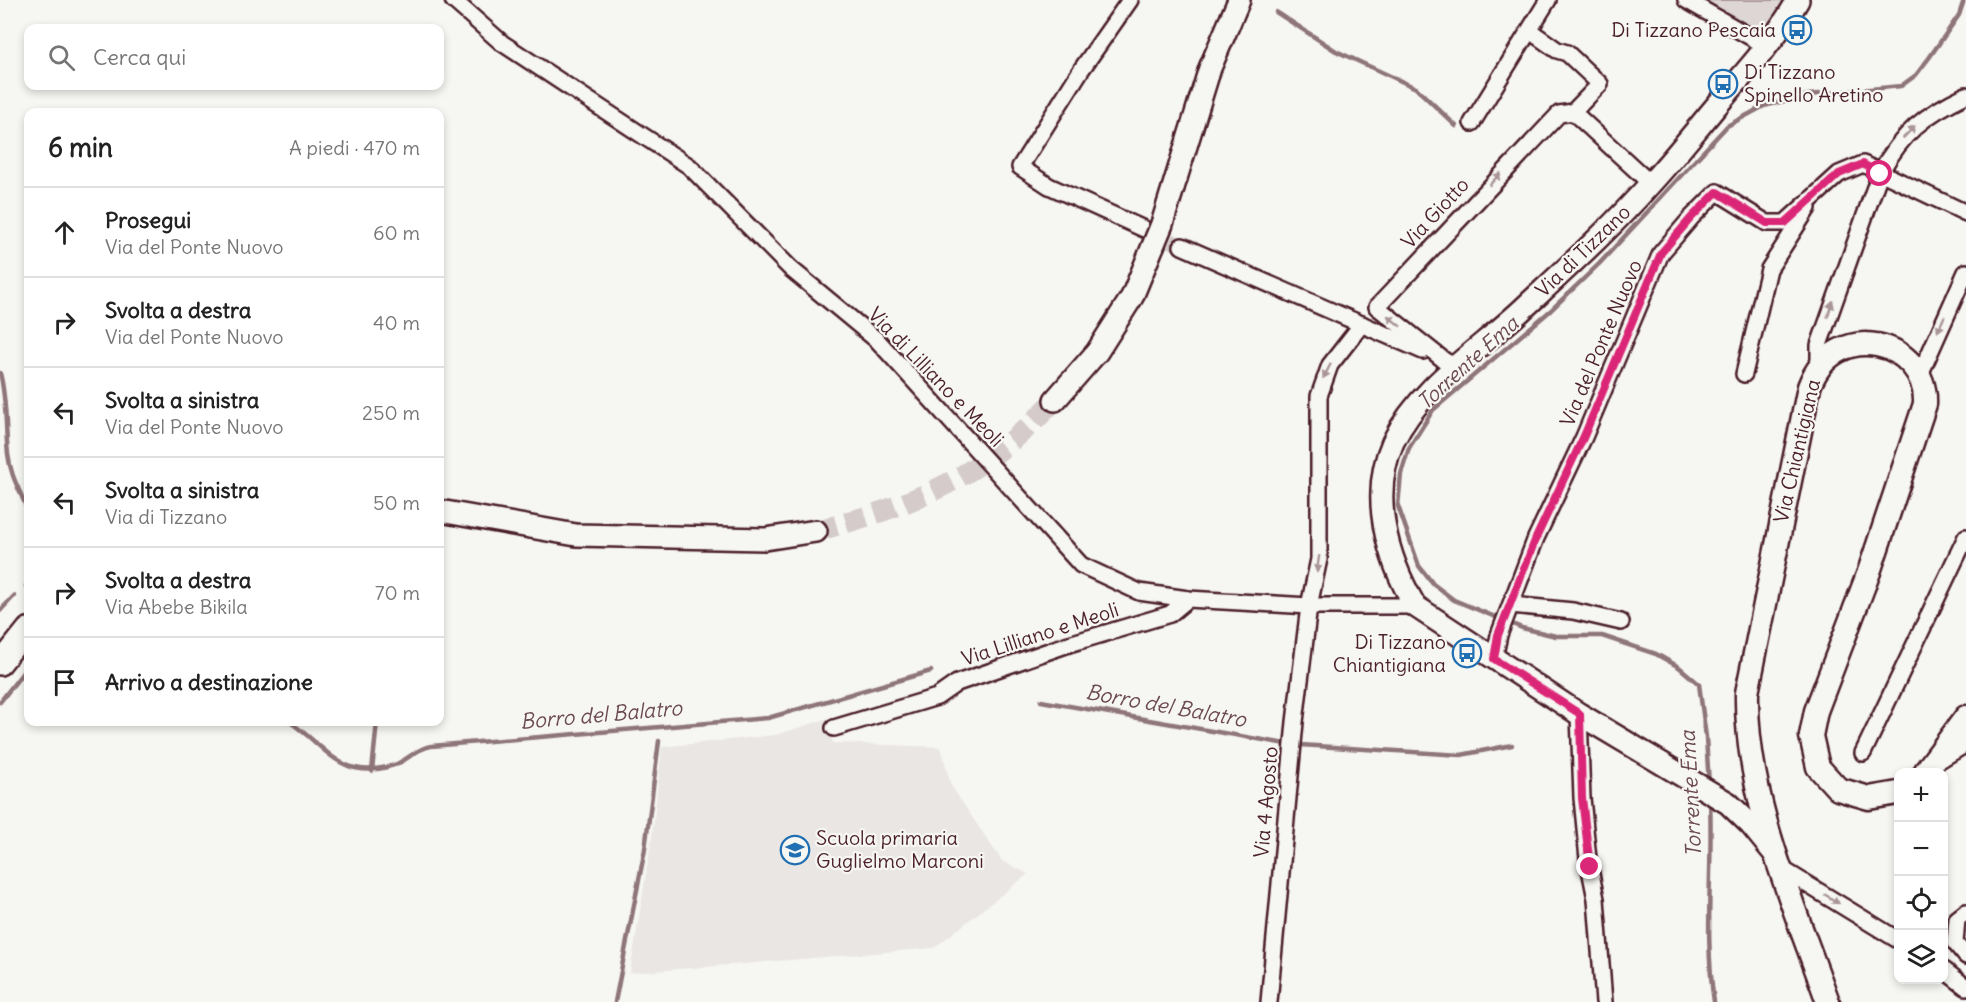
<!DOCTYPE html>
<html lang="it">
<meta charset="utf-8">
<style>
:root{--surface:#fff;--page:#f2f2f2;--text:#222;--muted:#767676;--line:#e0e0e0}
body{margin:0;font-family:Delius,sans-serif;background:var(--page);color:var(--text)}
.controls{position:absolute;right:18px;bottom:18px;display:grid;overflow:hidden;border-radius:12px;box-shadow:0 3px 9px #0003}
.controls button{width:54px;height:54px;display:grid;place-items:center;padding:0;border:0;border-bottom:2px solid var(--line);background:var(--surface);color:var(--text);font:30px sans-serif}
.stop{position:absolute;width:18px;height:18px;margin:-14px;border:4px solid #db2777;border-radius:50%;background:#fff}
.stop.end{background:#db2777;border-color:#fff;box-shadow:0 2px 6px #0008}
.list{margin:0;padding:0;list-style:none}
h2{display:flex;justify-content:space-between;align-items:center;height:78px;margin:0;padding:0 24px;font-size:26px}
h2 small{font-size:20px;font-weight:400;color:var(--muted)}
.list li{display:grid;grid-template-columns:39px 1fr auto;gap:18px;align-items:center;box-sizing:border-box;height:90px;padding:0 24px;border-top:2px solid var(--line)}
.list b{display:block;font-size:22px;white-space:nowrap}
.list p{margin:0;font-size:20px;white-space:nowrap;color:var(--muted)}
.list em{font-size:20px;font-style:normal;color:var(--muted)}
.icon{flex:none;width:33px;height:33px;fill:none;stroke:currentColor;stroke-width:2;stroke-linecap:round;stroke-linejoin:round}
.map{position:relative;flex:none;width:1966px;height:1002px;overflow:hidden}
.search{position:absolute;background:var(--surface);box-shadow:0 3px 9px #0003;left:24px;top:24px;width:420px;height:66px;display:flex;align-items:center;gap:15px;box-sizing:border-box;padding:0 21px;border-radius:12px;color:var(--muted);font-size:22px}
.panel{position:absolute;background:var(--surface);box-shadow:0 3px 9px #0003;left:24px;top:108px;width:420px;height:618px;border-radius:12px}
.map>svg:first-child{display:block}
.built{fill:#e9e6e3}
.green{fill:#ddd6d5;stroke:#947a80;stroke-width:1.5}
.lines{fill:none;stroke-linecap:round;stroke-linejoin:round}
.stream{stroke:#8e747a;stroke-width:4.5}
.street-tunnel{stroke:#d4cbca;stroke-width:15;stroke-dasharray:15 8;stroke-linecap:butt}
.secondary-tunnel{stroke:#d4cbca;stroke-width:21;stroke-dasharray:21 10;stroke-linecap:butt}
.street-casing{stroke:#4a1f2b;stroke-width:20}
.secondary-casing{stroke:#4a1f2b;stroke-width:26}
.primary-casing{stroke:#4a1f2b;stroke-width:27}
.street{stroke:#f6f6f2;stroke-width:15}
.secondary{stroke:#f6f6f2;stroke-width:21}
.primary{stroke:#f6f6f2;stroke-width:22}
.secondary-bridge-casing{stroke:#4a1f2b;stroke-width:26;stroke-linecap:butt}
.secondary-bridge{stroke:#f6f6f2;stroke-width:21}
.oneway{fill:#a99598}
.route{stroke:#db2777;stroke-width:8}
.labels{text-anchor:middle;stroke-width:4.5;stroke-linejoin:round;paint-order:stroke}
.poi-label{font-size:20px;fill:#4a1f2b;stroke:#f6f6f2;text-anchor:end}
.street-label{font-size:20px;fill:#4a1f2b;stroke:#f6f6f2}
.water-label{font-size:21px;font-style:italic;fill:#6c4a52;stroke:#f6f6f2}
</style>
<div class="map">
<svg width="1966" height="1002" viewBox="0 0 1966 1002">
<rect width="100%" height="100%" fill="#f6f6f2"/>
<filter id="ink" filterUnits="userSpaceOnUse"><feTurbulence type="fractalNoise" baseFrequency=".0167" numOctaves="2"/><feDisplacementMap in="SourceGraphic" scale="12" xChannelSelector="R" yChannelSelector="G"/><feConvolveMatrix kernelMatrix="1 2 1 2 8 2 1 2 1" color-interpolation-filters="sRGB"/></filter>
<g filter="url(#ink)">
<polygon class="built" points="826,719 833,743 941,747 951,786 1002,861 1028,874 934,948 630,973 652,838 662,747 776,735"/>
<polygon class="green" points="1701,0 1791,0 1771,30 1763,25 1759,33"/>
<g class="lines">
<g class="stream">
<polyline points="1276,12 1336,51 1416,88 1456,126"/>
<path d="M0,373C7,400 5,426 8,454C11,479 21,491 28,512"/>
<polyline points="26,586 28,584"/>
<polyline points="0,611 14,596"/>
<polyline points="1041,701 1286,744"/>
<polyline points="0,702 28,666"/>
<path d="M290,722C328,748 341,782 394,765C408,760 415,749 431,746L768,718L931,671"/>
<polyline points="1300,745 1461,755 1512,745"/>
<polyline points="372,771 377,722"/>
<polyline points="1709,785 1706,737 1699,684 1679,667 1656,654 1602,636 1556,636 1522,628 1454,600 1433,584 1419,566 1398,506 1401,474 1409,448 1433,410 1550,311 1599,264 1727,126 1764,106 1809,95 1901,86 1916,75 1929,58 1959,15 1964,0"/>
<path d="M1710,800C1713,867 1704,935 1714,1002"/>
<polyline points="615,1002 645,849 659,741"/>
</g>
<polyline class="street-tunnel" points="1149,231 1182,246"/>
<path class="secondary-tunnel" d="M816,531C915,505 984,476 1055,400"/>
<g class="street-casing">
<g id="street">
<polyline points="453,0 502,43 689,166 791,269 878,341 1081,565 1139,592 1188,599 1309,606 1415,606"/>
<polyline points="1130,0 1081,70 1020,167 1049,186 1144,229"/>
<polyline points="1686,0 1768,47"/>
<polyline points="1573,112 1651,184"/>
<polyline points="1472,123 1548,0"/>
<polyline points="1182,246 1423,351"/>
<path d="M1819,365V345L1880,173C1903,132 1924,115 1966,95"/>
<polyline points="1458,367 1445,361 1377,307 1559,114 1573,112 1600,84 1567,53 1557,50 1530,31"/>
<polyline points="1744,374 1769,269 1808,208"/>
<polyline points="1919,377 1966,272"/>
<polyline points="1511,605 1573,611 1621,622"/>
<polyline points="1494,659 1499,635 1536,538 1584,437 1661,253 1691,218 1717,192 1767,223 1785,223 1839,174 1863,164 1966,213"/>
<polyline points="1579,714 1582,798 1588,859 1596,899 1604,1002"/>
<polyline points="834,728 937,697 957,683 1069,644 1170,614 1188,599"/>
<polyline points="1863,753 1966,537"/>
<polyline points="1938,761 1966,744"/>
<polyline points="1782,869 1898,940"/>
<polyline points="1966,912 1957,919 1955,943 1966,956"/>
<polyline points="1944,970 1966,987"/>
<polyline points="1269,1002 1295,722 1309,606 1319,559 1319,396 1330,365 1362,324"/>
</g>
</g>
<g class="secondary-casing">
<g id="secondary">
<polyline points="1162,224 1210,68 1239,0"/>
<polyline points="1055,400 1097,352 1132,297 1153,246"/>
<polyline points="440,511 576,535 765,539 816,531"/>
<polyline points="0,664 28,629"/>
<path d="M1774,853L1751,825L1728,803L1579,714L1415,606C1387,558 1369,496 1393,442C1420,385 1481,349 1525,307C1568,267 1612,227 1651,183C1674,158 1696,130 1718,104C1747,70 1776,39 1798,0"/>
</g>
</g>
<g class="primary-casing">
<g id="primary">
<polyline points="1925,772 1966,717"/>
<path d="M1828,1002C1794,905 1745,797 1747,693L1809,387C1835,316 1928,341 1925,404L1869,572L1816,711L1811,736L1818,767L1838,789L1869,798L1898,793"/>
</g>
</g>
<use href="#street" class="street"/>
<use href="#secondary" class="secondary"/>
<use href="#primary" class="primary"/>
<g class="secondary-bridge-casing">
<polyline id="secondary-bridge" points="1153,246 1162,224"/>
</g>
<use href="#secondary-bridge" class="secondary-bridge"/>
</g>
<defs><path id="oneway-solid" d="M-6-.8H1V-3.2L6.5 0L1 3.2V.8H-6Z" transform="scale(1.5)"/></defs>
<g class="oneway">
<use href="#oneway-solid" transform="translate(1909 132) rotate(-46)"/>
<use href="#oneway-solid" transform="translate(1495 179) rotate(-47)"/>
<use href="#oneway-solid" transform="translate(1830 309) rotate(-72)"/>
<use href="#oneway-solid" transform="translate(1394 321) rotate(-141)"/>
<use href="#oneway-solid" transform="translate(1941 324) rotate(114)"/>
<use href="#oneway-solid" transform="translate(1327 371) rotate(118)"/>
<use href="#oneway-solid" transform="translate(1318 564) rotate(98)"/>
<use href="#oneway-solid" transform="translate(1832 899) rotate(32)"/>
</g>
</g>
<g class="lines" filter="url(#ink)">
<polyline class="route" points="1590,867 1582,798 1580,714 1494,659 1498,635 1536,538 1584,436 1661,253 1691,218 1717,192 1767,223 1785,223 1839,174 1863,164 1880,174"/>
</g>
<defs>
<g id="bus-ring" transform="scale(1.5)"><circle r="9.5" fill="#f6f6f2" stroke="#1f6fb2" stroke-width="1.5"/><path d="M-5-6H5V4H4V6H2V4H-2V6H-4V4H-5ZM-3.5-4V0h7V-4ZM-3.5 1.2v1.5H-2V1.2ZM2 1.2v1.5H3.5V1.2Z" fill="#1f6fb2"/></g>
<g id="school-ring" transform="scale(1.5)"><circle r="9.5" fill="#f6f6f2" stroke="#1f6fb2" stroke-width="1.5"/><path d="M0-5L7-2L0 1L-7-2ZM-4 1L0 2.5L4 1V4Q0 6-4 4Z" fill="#1f6fb2"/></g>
</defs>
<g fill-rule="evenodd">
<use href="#bus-ring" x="1797" y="30"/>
<use href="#bus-ring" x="1723" y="84"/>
<use href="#bus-ring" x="1467" y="653"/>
<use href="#school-ring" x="795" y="850"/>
</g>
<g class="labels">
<g class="poi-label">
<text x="1776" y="37">Di Tizzano Pescaia</text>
<text x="1744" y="79" text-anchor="start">Di Tizzano<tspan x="1744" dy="23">Spinello Aretino</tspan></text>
<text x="1446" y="649">Di Tizzano<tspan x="1446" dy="23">Chiantigiana</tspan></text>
<text x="816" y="845" text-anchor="start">Scuola primaria<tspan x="816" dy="23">Guglielmo Marconi</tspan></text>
</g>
<g class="street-label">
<text transform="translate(1435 213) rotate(-47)" y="7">Via Giotto</text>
<text transform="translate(1583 251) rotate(-44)" y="7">Via di Tizzano</text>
<text transform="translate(1601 343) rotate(-67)" y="7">Via del Ponte Nuovo</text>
<text transform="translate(936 377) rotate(46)" y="7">Via di Lilliano e Meoli</text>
<text transform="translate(1797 451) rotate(-77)" y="7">Via Chiantigiana</text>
<text transform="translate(1040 634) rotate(-18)" y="7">Via Lilliano e Meoli</text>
<text transform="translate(1266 802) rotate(-85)" y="7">Via 4 Agosto</text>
</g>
<g class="water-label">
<text transform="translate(1468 363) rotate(-42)" y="7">Torrente Ema</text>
<text transform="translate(1166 706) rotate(10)" y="7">Borro del Balatro</text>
<text transform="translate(601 715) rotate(-5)" y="7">Borro del Balatro</text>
<text transform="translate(1691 794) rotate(-93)" y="7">Torrente Ema</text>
</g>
</g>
</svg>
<div class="controls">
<button>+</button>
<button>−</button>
<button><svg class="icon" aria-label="locate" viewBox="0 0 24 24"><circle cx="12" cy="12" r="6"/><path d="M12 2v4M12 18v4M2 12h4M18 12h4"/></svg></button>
<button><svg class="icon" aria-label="layers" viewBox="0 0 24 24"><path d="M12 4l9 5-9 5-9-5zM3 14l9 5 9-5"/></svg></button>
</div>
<div class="stop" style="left:1880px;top:174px"></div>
<div class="stop end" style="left:1590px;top:867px"></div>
<div class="search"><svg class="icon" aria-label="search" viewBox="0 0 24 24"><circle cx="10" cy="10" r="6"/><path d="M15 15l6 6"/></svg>Cerca qui</div>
<section class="panel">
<h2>6 min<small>A piedi · 470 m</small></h2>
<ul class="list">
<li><svg class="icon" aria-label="ahead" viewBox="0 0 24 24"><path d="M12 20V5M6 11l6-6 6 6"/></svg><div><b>Prosegui</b><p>Via del Ponte Nuovo</p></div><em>60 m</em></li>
<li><svg class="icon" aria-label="right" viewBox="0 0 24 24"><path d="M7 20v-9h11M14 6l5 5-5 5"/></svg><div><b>Svolta a destra</b><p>Via del Ponte Nuovo</p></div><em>40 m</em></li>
<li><svg class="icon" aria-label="left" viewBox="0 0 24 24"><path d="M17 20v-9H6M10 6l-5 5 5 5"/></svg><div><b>Svolta a sinistra</b><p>Via del Ponte Nuovo</p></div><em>250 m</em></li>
<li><svg class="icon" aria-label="left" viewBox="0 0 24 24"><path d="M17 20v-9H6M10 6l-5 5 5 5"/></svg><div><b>Svolta a sinistra</b><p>Via di Tizzano</p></div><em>50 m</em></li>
<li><svg class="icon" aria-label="right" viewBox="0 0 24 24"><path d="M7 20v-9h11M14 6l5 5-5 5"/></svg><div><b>Svolta a destra</b><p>Via Abebe Bikila</p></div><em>70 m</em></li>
<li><svg class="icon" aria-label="arrive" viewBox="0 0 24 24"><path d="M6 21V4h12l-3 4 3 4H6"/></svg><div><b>Arrivo a destinazione</b></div></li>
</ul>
</section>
</div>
